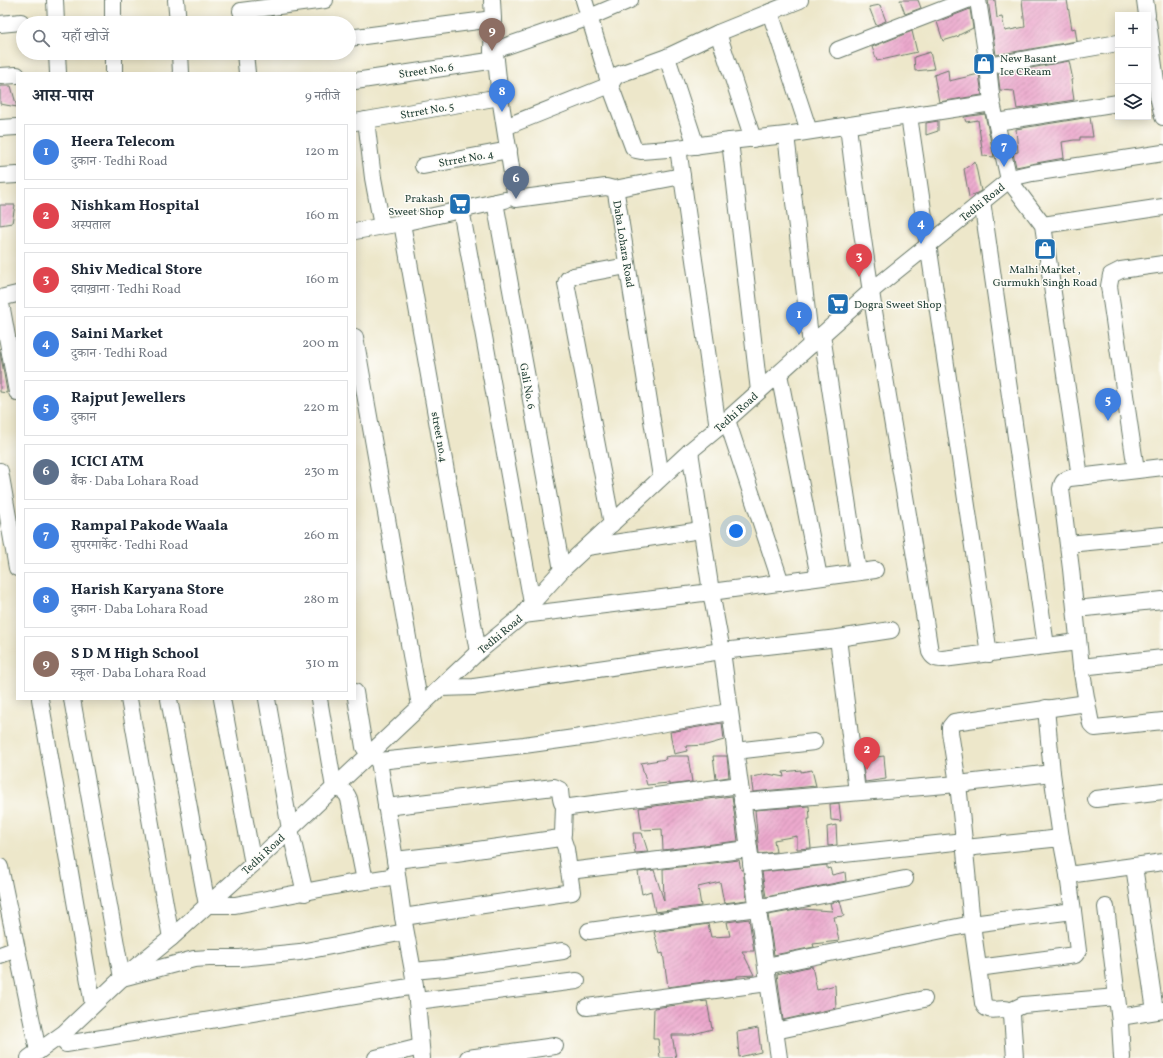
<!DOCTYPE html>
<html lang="hi">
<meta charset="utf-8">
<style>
:root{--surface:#fff;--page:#f6f6f7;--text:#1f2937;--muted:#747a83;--line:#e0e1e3;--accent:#7c3aed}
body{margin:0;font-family:Vollkorn,"Noto Serif Devanagari",serif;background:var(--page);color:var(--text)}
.controls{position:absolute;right:12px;top:12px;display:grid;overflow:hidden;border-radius:0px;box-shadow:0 2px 10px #0003}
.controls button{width:36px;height:36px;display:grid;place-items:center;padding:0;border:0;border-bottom:1px solid var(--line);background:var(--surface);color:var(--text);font:20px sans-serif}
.you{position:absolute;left:736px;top:531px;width:14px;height:14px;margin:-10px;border:3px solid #fff;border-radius:50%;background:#1a73e8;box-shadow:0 0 0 6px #1a73e833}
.badge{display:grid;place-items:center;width:26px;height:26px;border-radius:50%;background:var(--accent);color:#fff;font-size:13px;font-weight:700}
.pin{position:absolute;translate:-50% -33px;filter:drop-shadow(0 1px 2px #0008)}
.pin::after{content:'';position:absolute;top:21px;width:14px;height:12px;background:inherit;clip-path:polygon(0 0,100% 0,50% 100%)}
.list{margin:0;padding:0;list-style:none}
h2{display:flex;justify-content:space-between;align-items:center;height:52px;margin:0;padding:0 16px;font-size:17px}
h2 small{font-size:13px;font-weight:400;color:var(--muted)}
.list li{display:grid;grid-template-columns:26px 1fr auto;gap:12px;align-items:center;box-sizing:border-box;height:56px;margin:0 8px 8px;padding:0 8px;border:1px solid var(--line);border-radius:0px}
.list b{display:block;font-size:15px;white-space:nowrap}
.list p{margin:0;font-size:13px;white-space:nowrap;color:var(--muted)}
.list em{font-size:13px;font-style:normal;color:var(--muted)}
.icon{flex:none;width:22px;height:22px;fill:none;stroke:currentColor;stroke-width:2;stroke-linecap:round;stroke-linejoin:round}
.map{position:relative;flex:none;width:1163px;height:1058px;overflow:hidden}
.search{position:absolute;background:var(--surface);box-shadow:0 2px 10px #0003;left:16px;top:16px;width:340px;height:44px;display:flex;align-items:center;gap:10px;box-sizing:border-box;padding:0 14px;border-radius:22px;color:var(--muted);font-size:15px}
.panel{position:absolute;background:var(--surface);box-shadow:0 2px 10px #0003;left:16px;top:72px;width:340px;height:628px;border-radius:0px}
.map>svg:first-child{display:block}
.building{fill:url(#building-hatch)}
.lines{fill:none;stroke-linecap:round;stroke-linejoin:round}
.minor-casing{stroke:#677868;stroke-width:18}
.minor{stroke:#fff;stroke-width:16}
.labels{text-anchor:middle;stroke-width:3;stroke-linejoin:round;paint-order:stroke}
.poi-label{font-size:11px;fill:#1f3d34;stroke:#fdfcf7;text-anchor:start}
.street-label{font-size:11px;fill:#1f3d34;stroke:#fdfcf7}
</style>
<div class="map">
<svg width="1163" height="1058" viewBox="0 0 1163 1058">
<defs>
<pattern id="building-hatch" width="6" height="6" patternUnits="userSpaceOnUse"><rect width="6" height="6" fill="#eca9cd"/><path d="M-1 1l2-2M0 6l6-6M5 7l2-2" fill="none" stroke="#bf8ba7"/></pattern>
</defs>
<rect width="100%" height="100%" fill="#fdfcf7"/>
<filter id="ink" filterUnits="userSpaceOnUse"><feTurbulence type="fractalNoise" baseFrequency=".025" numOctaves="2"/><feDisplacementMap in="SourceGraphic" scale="8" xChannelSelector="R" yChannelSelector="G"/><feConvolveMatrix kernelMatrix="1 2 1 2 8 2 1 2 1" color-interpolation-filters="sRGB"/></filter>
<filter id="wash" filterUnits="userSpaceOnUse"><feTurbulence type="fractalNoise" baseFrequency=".012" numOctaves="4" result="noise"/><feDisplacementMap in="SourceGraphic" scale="16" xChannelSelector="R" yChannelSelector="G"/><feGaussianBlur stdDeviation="0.9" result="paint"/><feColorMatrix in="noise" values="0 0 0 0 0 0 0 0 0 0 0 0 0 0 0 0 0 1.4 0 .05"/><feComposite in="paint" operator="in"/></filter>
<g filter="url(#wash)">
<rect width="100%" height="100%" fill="#ede7ca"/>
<g id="blocks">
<g class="building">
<polygon points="900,0 918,0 921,8 905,14"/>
<polygon points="988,0 995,0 997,18 1002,17 1005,31 1025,27 1022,0 1067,0 1072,29 1075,28 1077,41 996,55"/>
<polygon points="880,5 886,21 876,25 869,7"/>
<polygon points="970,9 973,28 959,35 959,36 943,41 937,22"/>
<polygon points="912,31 917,52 877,61 872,47"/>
<polygon points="930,52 934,69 915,71 914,57"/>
<polygon points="1069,61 1073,80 1071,80 1074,100 1017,109 1014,91 1000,90 998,74"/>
<polygon points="948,70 949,81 979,74 982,95 939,102 934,75"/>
<polygon points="0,86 11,86 17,107 0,104"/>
<polygon points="985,114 994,157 983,156 978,120 966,122 964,117"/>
<polygon points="1090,117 1093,137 1080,137 1080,140 1074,140 1062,142 1064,158 1031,164 1016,167 1013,153 1018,152 1016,129"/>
<polygon points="938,121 938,131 926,135 926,123"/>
<polygon points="975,162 981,191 969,197 964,169"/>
<polygon points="0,205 15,205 12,223 0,225"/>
<polygon points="0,351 7,391 7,393 0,392"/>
<polygon points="722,723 724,740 706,745 686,746 687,751 674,754 670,732"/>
<polygon points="670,756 688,756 692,782 669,785 669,783 647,785 641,763 666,759 665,757"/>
<polygon points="713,756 727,756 729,777 716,779"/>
<polygon points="884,756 886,779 865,782 862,759"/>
<polygon points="801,770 801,772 812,770 816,786 753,792 751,777 768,774 784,777 783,772"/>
<polygon points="732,796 738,841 663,850 662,829 642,830 639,808"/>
<polygon points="839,803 841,821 831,820 830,804"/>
<polygon points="809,806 810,819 808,819 811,848 797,849 797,836 774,840 776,852 759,854 755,810"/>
<polygon points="836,825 837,845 828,846 827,827"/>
<polygon points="633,833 642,833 648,852 635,853"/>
<polygon points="739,860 741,870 743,870 747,900 724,903 720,882 698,887 701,906 655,912 651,891 642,894 638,872 654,870 664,901 663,869"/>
<polygon points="827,865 827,869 830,868 832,875 845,872 846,881 766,897 762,872"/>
<polygon points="840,901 844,916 834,917 839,941 813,944 814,947 774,955 768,915 802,909 832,911 830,903"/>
<polygon points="749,919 754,951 742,951 754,975 737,976 737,978 707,981 704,980 704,982 668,987 663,953 660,954 654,932 708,924 711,937 730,936 727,922"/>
<polygon points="812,966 817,990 835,985 836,1008 783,1020 777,974"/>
<polygon points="707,1001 712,1029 690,1035 672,1035 676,1058 660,1058 658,1039 653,1039 654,1008"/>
<polygon points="758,1028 761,1052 739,1057 737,1032"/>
</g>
</g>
</g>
<g filter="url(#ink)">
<use href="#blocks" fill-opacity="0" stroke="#677868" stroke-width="1"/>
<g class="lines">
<g class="minor-casing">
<g id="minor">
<polyline points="55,0 56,23"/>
<polyline points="113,0 113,23"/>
<polyline points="176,0 178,23"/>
<polyline points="492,0 493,19 492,51 496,60 500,97 516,199 606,187 614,189 616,193 661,477"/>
<polyline points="584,0 610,85 633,147 636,150 641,151 681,148"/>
<polyline points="978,0 988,66 992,103 1009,180 1043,225 1080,477"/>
<polyline points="1145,0 1147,15"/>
<polyline points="241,11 325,0"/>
<polyline points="770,12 809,131"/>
<polyline points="1148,22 1158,96 1163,117"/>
<polyline points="0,24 21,22"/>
<polyline points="718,33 753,139"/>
<polyline points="349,38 493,19"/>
<polyline points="838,50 967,0"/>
<polyline points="492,51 590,17 630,0"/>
<polyline points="57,53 58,73"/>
<polyline points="114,53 114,73"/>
<polyline points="180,53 181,73"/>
<polyline points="245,53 247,73"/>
<polyline points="667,57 696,146"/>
<polyline points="988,66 1118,43"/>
<polyline points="0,76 17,75"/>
<polyline points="355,81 496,60"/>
<polyline points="909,116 989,654"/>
<polyline points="366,120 373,178 382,226"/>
<polyline points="355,122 500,97"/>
<polyline points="997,122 1118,103"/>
<path d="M848,126C861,238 880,349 899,461C910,524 920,588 930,652C933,658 936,659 943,659L1078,642"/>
<polyline points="505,127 610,85 615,77 620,74 667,57 718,33 800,0"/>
<polyline points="0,128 17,127"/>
<polyline points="786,135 811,345"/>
<polyline points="423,166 509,150"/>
<polyline points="0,176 17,175"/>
<polyline points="614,189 682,176"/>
<polyline points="982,201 1046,646"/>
<polyline points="495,202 562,570"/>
<polyline points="461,209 532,603"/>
<polyline points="402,223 478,652"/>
<polyline points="1043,225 1163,207"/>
<polyline points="355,231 402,223 505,200"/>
<polyline points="17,294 0,298 17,392"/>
<polyline points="822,335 858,572"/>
<polyline points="355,337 420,706"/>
<polyline points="779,374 819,577"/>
<polyline points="759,391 730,141 786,135 992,103"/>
<polyline points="727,420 781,583"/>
<polyline points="718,428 678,148 730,141"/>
<polyline points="690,451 711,592 722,651 740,785 779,1058"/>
<polyline points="1136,470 1109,286 1111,275 1121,270 1163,264"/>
<polyline points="0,471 17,568"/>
<polyline points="612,524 566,283 568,279 573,276 627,266"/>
<polyline points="1068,544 1163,535"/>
<polyline points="587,547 701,530"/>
<polyline points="1076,609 1163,600"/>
<polyline points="523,615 711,592 875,570"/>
<polyline points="838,638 857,792"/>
<path d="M1081,667L1071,569L1061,489C1062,482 1064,480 1070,478L1163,467"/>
<polyline points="440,688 474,687 722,651 838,638 891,630"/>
<polyline points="355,692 364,747 369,754 379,761 427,756 524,745 596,735 729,712"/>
<polyline points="40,699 93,1005"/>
<polyline points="72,699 122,978 194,959 209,958 240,958 300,952 405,932"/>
<polyline points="129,699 171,938"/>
<polyline points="169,699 207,905 235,905 346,884 397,876"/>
<polyline points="222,699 253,864"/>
<polyline points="267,699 290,829 305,893"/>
<path d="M319,699L334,788C342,790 346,791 349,799L365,881"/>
<polyline points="1087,703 1081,667 1163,658"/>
<polyline points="1046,708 1052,773 1061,838"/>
<polyline points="735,751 814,742"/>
<polyline points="379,761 389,823 395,860 403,917 413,971 417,1001 422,1058"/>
<polyline points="1096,799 1163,791"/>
<polyline points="742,802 958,784 1052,773"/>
<path d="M386,807L554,787L560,790C561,798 560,807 570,807L740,785"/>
<polyline points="964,841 958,784 950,732 950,727 954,722 1087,703 1091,724 1095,728 1163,721"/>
<polyline points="965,848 1061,838 1068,875"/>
<polyline points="395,860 456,853 560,838 563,834 564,806"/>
<polyline points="751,864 964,841 972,924 766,966"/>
<polyline points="1134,866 1155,1011"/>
<polyline points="0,867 38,1051"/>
<polyline points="569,871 749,849"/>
<polyline points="1106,907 1120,1022 1122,1058"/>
<polyline points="403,917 572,892 566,849 562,837"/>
<polyline points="589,931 757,908 905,879"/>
<polyline points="0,955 17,949"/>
<polyline points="978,968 1075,955 1078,951 1073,911"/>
<polyline points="413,971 445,968 563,951"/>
<polyline points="417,1001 577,981"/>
<polyline points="587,1007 768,983"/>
<polyline points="1010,1011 1023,1005 1117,997"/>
<polyline points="1120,1017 1163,1010"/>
<polyline points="775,1031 924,999"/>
<polyline points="66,1044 415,986"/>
<polyline points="29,1058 64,1033 122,978 171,938 253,864 478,652 523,615 532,603 562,570 690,451 718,428 870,292 1009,180 1019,176 1032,173 1163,153"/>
<polyline points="376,1058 420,1047"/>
<polyline points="468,1058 555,1046"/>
<path d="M1015,1058L1012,1015C1010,1012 1009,1009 1005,1009C996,1009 986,1013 983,1003L972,924L1073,911L1068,875L1163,862"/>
</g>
</g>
<use href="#minor" class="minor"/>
</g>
</g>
<defs>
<g id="shop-square" transform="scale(1.15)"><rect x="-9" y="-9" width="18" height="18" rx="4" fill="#1f6fb2" stroke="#fdfcf7"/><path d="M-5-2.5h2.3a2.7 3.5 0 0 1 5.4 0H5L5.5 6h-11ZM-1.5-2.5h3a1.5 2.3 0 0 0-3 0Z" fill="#fff"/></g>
<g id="supermarket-square" transform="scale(1.15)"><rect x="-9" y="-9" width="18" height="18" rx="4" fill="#1f6fb2" stroke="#fdfcf7"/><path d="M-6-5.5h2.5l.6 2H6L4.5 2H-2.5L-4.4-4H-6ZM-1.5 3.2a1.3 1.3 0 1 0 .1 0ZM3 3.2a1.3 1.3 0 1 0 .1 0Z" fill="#fff"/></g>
</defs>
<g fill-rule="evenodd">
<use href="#shop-square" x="984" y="64"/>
<use href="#supermarket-square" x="460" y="204"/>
<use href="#shop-square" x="1045" y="249"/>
<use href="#supermarket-square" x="838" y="304"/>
</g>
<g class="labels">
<g class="poi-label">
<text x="1000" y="62">New Basant<tspan x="1000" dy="13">Ice CReam</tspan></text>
<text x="444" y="202" text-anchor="end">Prakash<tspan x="444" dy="13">Sweet Shop</tspan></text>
<text x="1045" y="273" text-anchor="middle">Malhi Market ,<tspan x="1045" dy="13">Gurmukh Singh Road</tspan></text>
<text x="854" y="308">Dogra Sweet Shop</text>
</g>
<g class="street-label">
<text transform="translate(426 70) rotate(-8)" y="4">Street No. 6</text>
<text transform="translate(427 110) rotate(-10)" y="4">Strret No. 5</text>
<text transform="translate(466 158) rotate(-10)" y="4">Strret No. 4</text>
<text transform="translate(982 202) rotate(-39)" y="4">Tedhi Road</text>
<text transform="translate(624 244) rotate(81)" y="4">Daba Lohara Road</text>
<text transform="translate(528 386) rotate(80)" y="4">Gali No. 6</text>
<text transform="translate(736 412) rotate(-42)" y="4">Tedhi Road</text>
<text transform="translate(440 437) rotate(80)" y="4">street no.4</text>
<text transform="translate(500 634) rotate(-40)" y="4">Tedhi Road</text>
<text transform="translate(263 854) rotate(-43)" y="4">Tedhi Road</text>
</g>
</g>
</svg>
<div class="controls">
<button>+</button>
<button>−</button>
<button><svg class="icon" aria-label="layers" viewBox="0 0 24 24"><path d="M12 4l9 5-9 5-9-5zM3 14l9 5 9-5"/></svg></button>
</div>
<div class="you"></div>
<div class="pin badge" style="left:799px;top:335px;background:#3f7fe0">1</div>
<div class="pin badge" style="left:867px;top:770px;background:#e0444e">2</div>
<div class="pin badge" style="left:859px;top:277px;background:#e0444e">3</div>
<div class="pin badge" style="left:921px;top:244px;background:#3f7fe0">4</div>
<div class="pin badge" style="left:1108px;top:421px;background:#3f7fe0">5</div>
<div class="pin badge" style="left:516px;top:199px;background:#5c6f8a">6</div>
<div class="pin badge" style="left:1004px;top:167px;background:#3f7fe0">7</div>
<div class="pin badge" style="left:502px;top:112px;background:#3f7fe0">8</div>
<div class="pin badge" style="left:492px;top:51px;background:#8d6e63">9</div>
<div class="search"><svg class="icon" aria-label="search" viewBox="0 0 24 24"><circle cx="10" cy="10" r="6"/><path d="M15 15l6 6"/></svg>यहाँ खोजें</div>
<section class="panel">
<h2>आस-पास<small>9 नतीजे</small></h2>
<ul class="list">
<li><span class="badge" style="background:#3f7fe0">1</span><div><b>Heera Telecom</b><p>दुकान · Tedhi Road</p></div><em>120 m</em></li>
<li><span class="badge" style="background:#e0444e">2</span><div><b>Nishkam Hospital</b><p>अस्पताल</p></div><em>160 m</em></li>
<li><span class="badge" style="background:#e0444e">3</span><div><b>Shiv Medical Store</b><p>दवाख़ाना · Tedhi Road</p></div><em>160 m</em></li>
<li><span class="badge" style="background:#3f7fe0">4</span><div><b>Saini Market</b><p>दुकान · Tedhi Road</p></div><em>200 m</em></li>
<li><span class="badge" style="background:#3f7fe0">5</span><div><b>Rajput Jewellers</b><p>दुकान</p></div><em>220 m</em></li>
<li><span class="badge" style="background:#5c6f8a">6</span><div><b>ICICI ATM</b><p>बैंक · Daba Lohara Road</p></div><em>230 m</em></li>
<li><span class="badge" style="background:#3f7fe0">7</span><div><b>Rampal Pakode Waala</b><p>सुपरमार्केट · Tedhi Road</p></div><em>260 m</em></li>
<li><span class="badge" style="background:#3f7fe0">8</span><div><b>Harish Karyana Store</b><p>दुकान · Daba Lohara Road</p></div><em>280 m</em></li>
<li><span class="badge" style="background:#8d6e63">9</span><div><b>S D M High School</b><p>स्कूल · Daba Lohara Road</p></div><em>310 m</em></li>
</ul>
</section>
</div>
